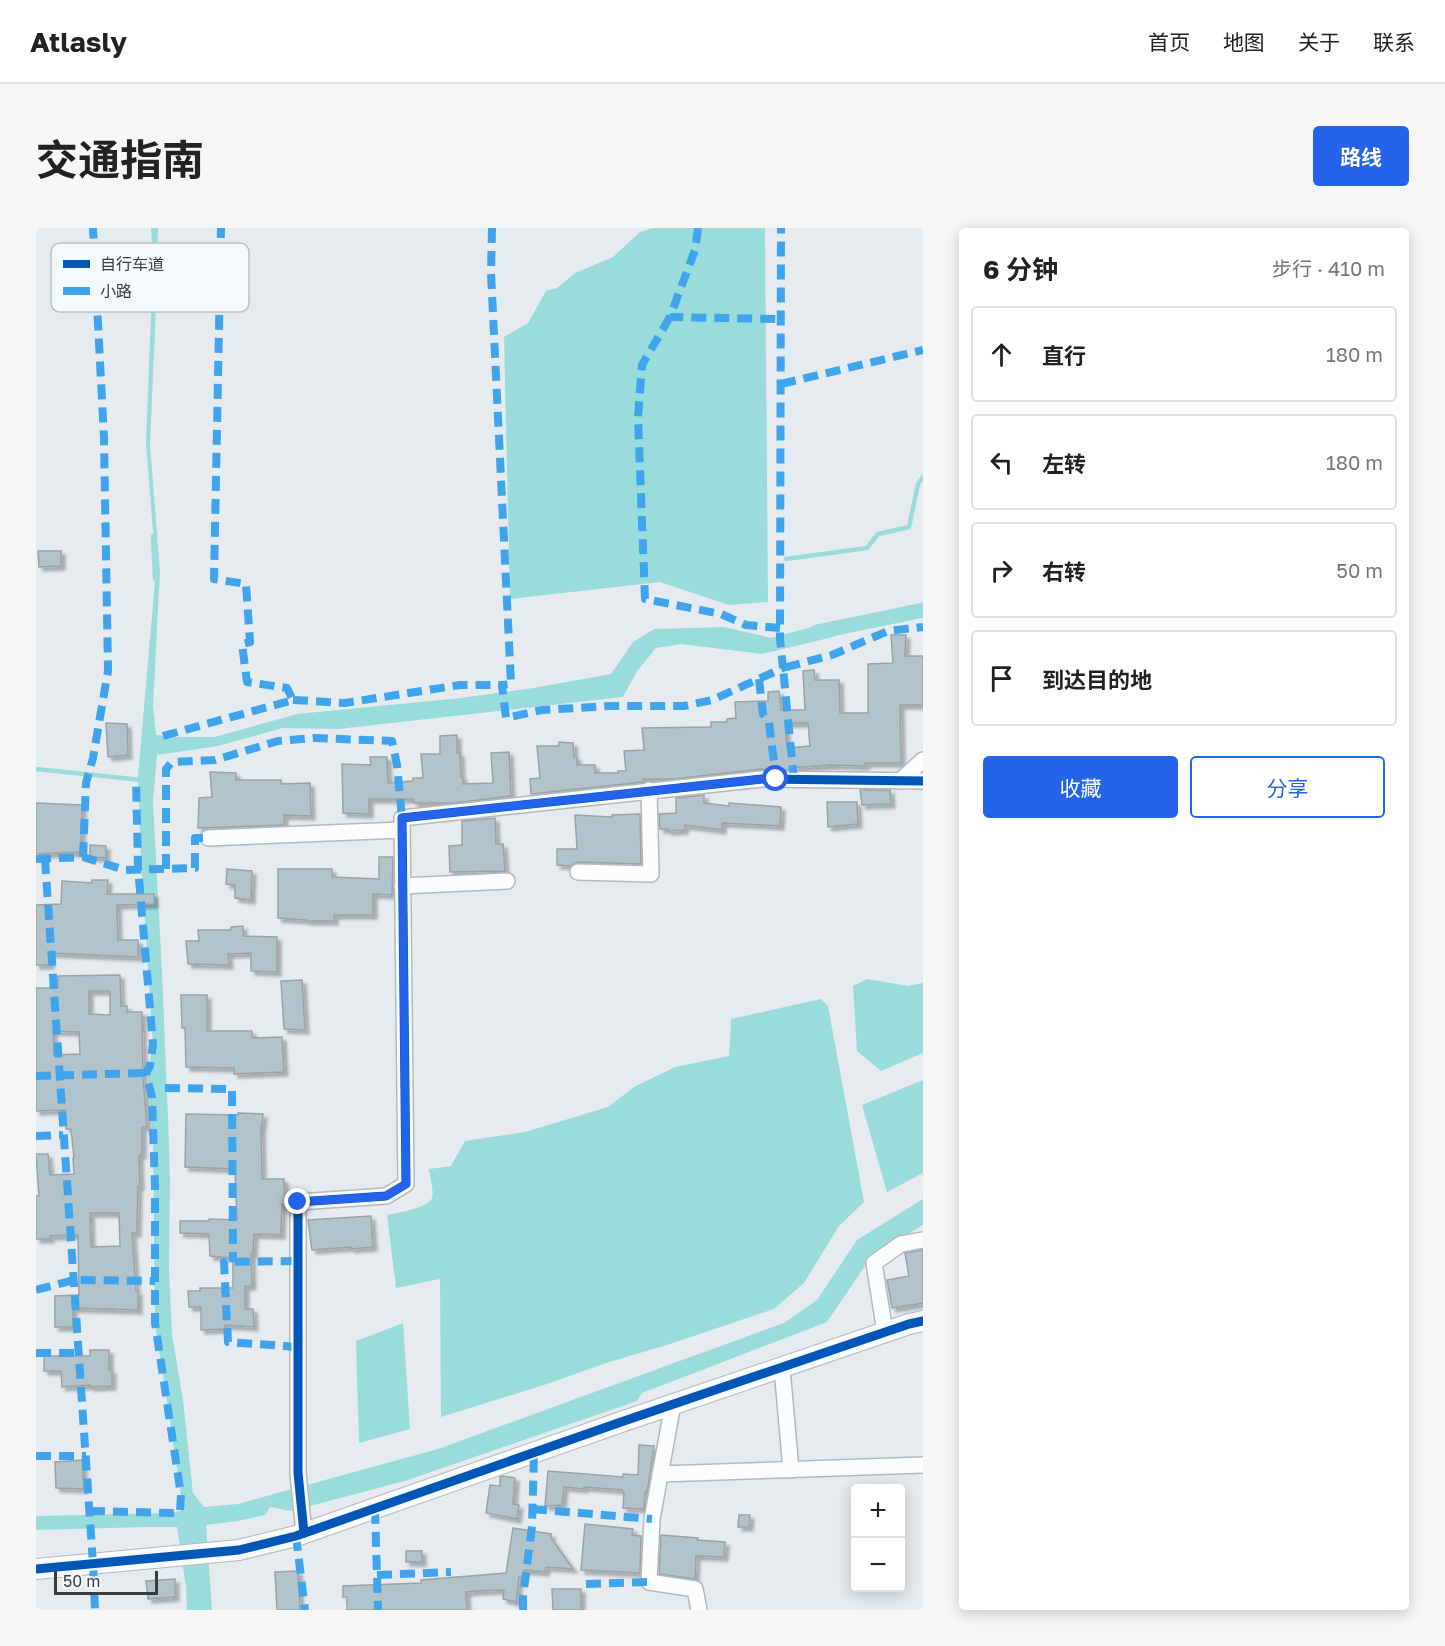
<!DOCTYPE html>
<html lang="zh">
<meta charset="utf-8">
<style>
:root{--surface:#fff;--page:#f6f6f6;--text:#222;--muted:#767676;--line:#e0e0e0;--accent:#2563eb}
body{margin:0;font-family:"Golos Text","Noto Sans SC",sans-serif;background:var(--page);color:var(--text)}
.controls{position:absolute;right:18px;bottom:18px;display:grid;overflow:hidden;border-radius:6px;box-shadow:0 3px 15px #0003}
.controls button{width:54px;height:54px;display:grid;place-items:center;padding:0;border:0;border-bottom:2px solid var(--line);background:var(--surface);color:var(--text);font:30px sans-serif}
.scale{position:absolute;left:18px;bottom:15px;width:104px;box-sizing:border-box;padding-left:6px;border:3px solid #393d40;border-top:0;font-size:16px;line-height:21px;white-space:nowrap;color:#393d40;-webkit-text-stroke:4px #f3f9fd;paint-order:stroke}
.stop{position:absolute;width:18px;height:18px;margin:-14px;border:4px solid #2563eb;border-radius:50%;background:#fff}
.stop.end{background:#2563eb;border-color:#fff;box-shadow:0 2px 6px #0008}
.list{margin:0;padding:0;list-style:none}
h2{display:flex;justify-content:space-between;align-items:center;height:78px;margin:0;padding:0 24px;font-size:26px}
h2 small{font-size:20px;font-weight:400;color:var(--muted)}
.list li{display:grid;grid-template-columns:39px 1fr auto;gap:18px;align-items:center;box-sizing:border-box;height:96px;margin:0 12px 12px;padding:0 12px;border:2px solid var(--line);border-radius:6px}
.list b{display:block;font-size:22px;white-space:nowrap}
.list em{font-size:20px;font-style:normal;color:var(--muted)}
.actions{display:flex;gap:12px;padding:18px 24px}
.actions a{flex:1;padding:14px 0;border:2px solid var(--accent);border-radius:6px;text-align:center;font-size:21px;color:var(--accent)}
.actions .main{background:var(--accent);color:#fff}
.icon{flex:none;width:33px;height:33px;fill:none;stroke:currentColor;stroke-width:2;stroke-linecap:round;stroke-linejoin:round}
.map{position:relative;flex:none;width:887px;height:1382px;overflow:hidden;border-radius:6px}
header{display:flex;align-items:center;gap:36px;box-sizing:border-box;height:84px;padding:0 30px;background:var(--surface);border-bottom:2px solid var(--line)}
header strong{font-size:28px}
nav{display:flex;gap:33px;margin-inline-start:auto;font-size:21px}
.intro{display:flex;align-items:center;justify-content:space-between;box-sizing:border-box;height:144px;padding:0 36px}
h1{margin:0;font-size:42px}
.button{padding:15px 27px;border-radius:6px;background:var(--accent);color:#fff;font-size:21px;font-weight:700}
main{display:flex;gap:36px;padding:0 36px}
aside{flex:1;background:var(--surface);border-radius:6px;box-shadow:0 3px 15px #0003}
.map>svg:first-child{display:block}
.water{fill:#9adcdc}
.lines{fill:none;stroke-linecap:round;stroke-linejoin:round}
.stream{stroke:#9adcdc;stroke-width:4.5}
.canal{stroke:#9adcdc;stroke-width:15}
.building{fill:#b2c4cb;stroke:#9da2a5;stroke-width:1.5;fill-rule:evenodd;filter:url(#shadow)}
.minor-casing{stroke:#b4b8bc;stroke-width:18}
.tertiary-casing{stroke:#b4b8bc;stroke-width:22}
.minor{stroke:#fbfcfd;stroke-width:15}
.tertiary{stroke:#fbfcfd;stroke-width:20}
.quiet{stroke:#3fa4ec;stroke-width:8;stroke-dasharray:15 8;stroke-linecap:butt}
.cycleway-casing{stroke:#f3f9fd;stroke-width:13}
.cycleway{stroke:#0057b8;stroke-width:9}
.route{stroke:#2563eb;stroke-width:8}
.key{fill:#f3f9fd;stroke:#bbc1c4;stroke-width:1.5}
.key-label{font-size:16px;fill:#393d40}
</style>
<header>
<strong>Atlasly</strong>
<nav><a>首页</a><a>地图</a><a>关于</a><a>联系</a></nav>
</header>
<div class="intro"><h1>交通指南</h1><a class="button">路线</a></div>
<main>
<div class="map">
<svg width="887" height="1382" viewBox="0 0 887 1382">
<defs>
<filter id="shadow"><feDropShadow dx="4" dy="4" stdDeviation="1.5" flood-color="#0004"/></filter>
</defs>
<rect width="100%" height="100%" fill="#e6ebf0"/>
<g class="water">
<polygon points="115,0 122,0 120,78 114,216 124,344 117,478 120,507 137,509 179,509 261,486 425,470 497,460 575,446 597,414 618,401 688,399 735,410 802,392 797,409 726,426 645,416 620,420 601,443 587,469 302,501 247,500 182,518 121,527 117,574 126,744 133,914 134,952 133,1042 136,1106 147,1172 157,1265 168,1279 202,1276 402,1221 748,1095 781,1072 821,1012 887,971 887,997 835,1029 791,1094 606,1165 601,1173 369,1253 255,1283 234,1279 229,1287 202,1293 170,1297 176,1382 151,1382 150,1359 141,1299 110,1299 0,1302 0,1288 134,1285 144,1283 145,1267 119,1095 117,911 112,845 117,817 105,634 102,548 120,342 110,215 117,36"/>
<polygon points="617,0 729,0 732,374 693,377 624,354 474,371 468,109 492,95 510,63 521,60 539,45 577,29 604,4"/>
<polygon points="831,751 872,758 887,755 887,825 845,843 821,823 817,758"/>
<path d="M785,771L792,778L828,974L803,998L768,1055L738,1081L634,1116L570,1135L511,1156L405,1189L404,1051L360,1060L351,987C360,985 393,980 396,970C398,963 394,949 393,941L415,938L429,913L489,904L572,879L598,859L639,839L693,828L695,791Z"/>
<polygon points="887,852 887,945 851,964 826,877"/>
<polygon points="367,1095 374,1201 323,1215 320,1113"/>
</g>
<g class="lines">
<g class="stream">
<polyline points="117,308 119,351"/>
<polyline points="750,331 831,320 842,306 873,299 882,256 887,249"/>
<polyline points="0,541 106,552"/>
</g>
<polyline class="canal" points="781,404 887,382"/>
</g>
<g class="building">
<polygon points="2,323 25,323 25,338 3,339"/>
<path d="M855,407H870L869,428H887V477H864L865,535H829V538L794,537L753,540V542L725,541L638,551H607V554L495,566L494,551L504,550L501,518H523V514L537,515L538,529H541V537H559V545H582V543H590L588,523L608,522L606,500L675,499V494H691V491L700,490L699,474L732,473V464L743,463L745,482H769L767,443L778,442L779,452H803L804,485H832V436L857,435ZM749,495H772L774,518L751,520Z"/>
<polygon points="70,495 91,496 92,527 72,529"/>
<polygon points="421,507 421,525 424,525 425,549 427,549 427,556 457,555 455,525 473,524 475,568 418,575 378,575 378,571 333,571 333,586 307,585 306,536 335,537 334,529 351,529 352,555 377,553 377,550 387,550 385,526 404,526 404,508"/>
<polygon points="174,544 200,545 200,552 245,552 245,556 274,555 275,588 248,587 248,597 162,600 163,570 176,569"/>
<polygon points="824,562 854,562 855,576 826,577"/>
<polygon points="668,567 668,575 693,578 693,575 745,579 744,598 686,595 686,602 649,597 648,602 632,603 632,601 624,601 623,586 640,585 640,570"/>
<polygon points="791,574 821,574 822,596 792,599"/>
<polygon points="0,575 46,577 45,624 0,626"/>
<polygon points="604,586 605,636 542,634 535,638 521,637 521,621 541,621 539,587 576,589 576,587"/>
<polygon points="459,590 460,616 467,616 469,643 414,644 413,618 426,617 426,593"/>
<polygon points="54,617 70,618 70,630 54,629"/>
<polygon points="343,629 357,629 356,667 337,666 337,687 298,687 298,693 271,693 270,692 242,690 242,641 296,641 296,649 343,651"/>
<polygon points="191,641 216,643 215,672 199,670 199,657 190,656"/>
<polygon points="56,652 72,652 71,666 118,666 118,676 81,677 82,712 102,712 102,729 14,725 14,737 0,737 0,677 25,676 26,653 56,655"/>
<polygon points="207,698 207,708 241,709 241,744 215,743 215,725 192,726 193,737 152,736 150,713 163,713 162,702 195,702 195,699"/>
<path d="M84,747L85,778H91V784H106L107,850L111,899H106V927H103L104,958H102L101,1005H96L100,1063H102V1082L37,1080V1099H19V1068L43,1067L42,1007L14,1008V1011H0V968H3L0,926H12L14,947L38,946L37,930H38L35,901H30L29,882L0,883V760H22V748ZM53,763H74V787L53,786ZM17,803L43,804L44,826L18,827ZM54,985H83L84,1018L55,1019Z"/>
<polygon points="266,752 269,802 248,801 245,753"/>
<polygon points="145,767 171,767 171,803 216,803 216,810 246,809 248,844 198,846 198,840 150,839 149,800 146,800"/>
<polygon points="202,885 227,886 226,898 225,898 226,951 248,951 249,976 246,976 245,1007 218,1006 217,1026 215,1026 216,1058 209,1058 209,1081 217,1081 218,1099 189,1097 189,1101 165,1102 165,1079 153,1079 152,1063 164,1063 164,1060 197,1060 197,1030 174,1028 173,1006 144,1005 144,993 173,993 173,991 201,992 199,941 149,939 150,886 202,887"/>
<polygon points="335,988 337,1019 315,1021 315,1019 276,1022 272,992"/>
<polygon points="887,1022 887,1075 856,1080 851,1052 873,1048 869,1025"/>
<polygon points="54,1122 73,1122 73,1142 76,1142 76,1158 54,1159 54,1157 26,1159 25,1143 8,1143 8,1128 54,1128"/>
<polygon points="603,1217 618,1218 611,1265 609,1264 608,1281 587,1280 588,1264 586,1264 586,1262 548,1259 548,1261 528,1259 526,1277 509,1278 512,1243 587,1249 587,1246 602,1247"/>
<polygon points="46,1232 48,1261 20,1260 19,1234"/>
<polygon points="466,1248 479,1250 477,1276 483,1277 481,1291 450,1285 454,1257 464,1258 464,1249"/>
<polygon points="703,1287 714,1287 713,1299 702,1299"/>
<polygon points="549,1296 597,1301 596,1307 605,1308 604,1345 545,1342"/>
<polygon points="477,1300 515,1306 515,1310 537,1341 510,1339 509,1344 488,1342 487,1350 483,1349 480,1374 467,1371 468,1362 441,1363 430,1364 431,1382 311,1382 311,1369 307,1369 307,1358 385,1355 385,1352 470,1345"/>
<polygon points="625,1307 662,1310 661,1312 689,1314 688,1329 660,1328 659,1351 623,1346"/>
<rect x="370" y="1323" width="16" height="11"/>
<polygon points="262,1343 264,1382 241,1382 239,1344"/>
<polygon points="139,1351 139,1369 112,1371 110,1353"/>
<polygon points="516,1361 545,1361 545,1382 517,1382"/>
</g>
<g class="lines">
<g class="minor-casing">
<g id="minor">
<polyline points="865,552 887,532"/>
<polyline points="172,610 366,602"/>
<polyline points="542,644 615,646 613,562"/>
<polyline points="366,658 471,653"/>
<polyline points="849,1104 838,1035 865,1016 887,1012"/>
<polyline points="746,1140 755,1242"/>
<polyline points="637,1176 616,1291 613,1354 659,1361 663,1382"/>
<polyline points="624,1246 887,1237"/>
<polyline points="268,1305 262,1245 262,974 350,968 370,956 366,590 726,551 887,553"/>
</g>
</g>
<g class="tertiary-casing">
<polyline id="tertiary" points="0,1341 203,1322 260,1308 585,1194 873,1096 887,1093"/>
</g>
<use href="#minor" class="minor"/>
<use href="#tertiary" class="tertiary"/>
<g class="quiet">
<polyline points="456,0 455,45 475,456 466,457 470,490 506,482 574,478 648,478 676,472 747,440 744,411 745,0"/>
<polyline points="662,0 659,22 634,89 745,91"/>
<polyline points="634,89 606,137 602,189 609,371 685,386 710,397 744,400"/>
<polyline points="745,156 887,122"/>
<polyline points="723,451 727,486 733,494 740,551"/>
<polyline points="257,472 309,475 424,457 466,457"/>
<polyline points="127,508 257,472 251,460 211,454 206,416 214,414 210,356 178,351 185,0"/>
<polyline points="758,552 747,440 796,427 852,403 887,399"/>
<polyline points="47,629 50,555 57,530 72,443 68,210 57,0"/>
<polyline points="0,631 47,629 89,642 159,640 159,610 172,610"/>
<polyline points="9,631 57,1336 59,1382"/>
<polyline points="130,641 130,541 136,534 179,532 242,513 277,510 356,513 361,537 366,590"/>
<polyline points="0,848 110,845"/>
<polyline points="129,860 196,861 197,1034"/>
<polyline points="0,908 27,907"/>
<polyline points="0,1062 38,1052 119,1053"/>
<polyline points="262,1119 192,1114 188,1034 262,1033"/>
<polyline points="0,1125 43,1125"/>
<polyline points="0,1228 50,1228"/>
<polyline points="339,1281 342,1382"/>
<polyline points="496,1281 616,1291"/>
<polyline points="54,1283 136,1285 144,1284 145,1267 119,1095 119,958 116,869 110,845 114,838 117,816 102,639 100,551"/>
<polyline points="260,1308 269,1382"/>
<polyline points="341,1347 415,1344"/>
<polyline points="550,1356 613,1354"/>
<polyline points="487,1382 487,1369 496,1298 498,1225"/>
</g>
<g class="cycleway-casing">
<g id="cycleway">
<polyline points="268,1305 262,1245 262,974 350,968 370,956 366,590 726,551 887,553"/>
<polyline points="0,1341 203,1322 260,1308 585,1194 873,1096 887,1093"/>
</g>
</g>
<use href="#cycleway" class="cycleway"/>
</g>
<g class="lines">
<polyline class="route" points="262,974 350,968 370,956 366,590 726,551 740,551"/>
</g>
<rect x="15" y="15" width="198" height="69" rx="9" class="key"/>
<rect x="27" y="32" width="27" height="8" fill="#0057b8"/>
<rect x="27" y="59" width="27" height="8" fill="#3fa4ec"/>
<g class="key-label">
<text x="64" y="42">自行车道</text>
<text x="64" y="69">小路</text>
</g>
</svg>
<div class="controls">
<button>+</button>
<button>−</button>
</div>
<div class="scale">50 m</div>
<div class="stop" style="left:740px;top:551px"></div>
<div class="stop end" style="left:262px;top:974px"></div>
</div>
<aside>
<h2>6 分钟<small>步行 · 410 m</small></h2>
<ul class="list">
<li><svg class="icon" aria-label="ahead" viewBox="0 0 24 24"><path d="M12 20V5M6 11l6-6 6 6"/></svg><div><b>直行</b></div><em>180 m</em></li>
<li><svg class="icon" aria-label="left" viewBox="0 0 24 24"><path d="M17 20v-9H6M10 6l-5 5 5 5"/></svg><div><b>左转</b></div><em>180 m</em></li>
<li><svg class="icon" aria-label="right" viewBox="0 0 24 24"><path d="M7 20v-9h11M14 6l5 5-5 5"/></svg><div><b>右转</b></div><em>50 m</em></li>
<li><svg class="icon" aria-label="arrive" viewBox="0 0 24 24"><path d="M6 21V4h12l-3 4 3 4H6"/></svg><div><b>到达目的地</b></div></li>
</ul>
<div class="actions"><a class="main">收藏</a><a>分享</a></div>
</aside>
</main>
